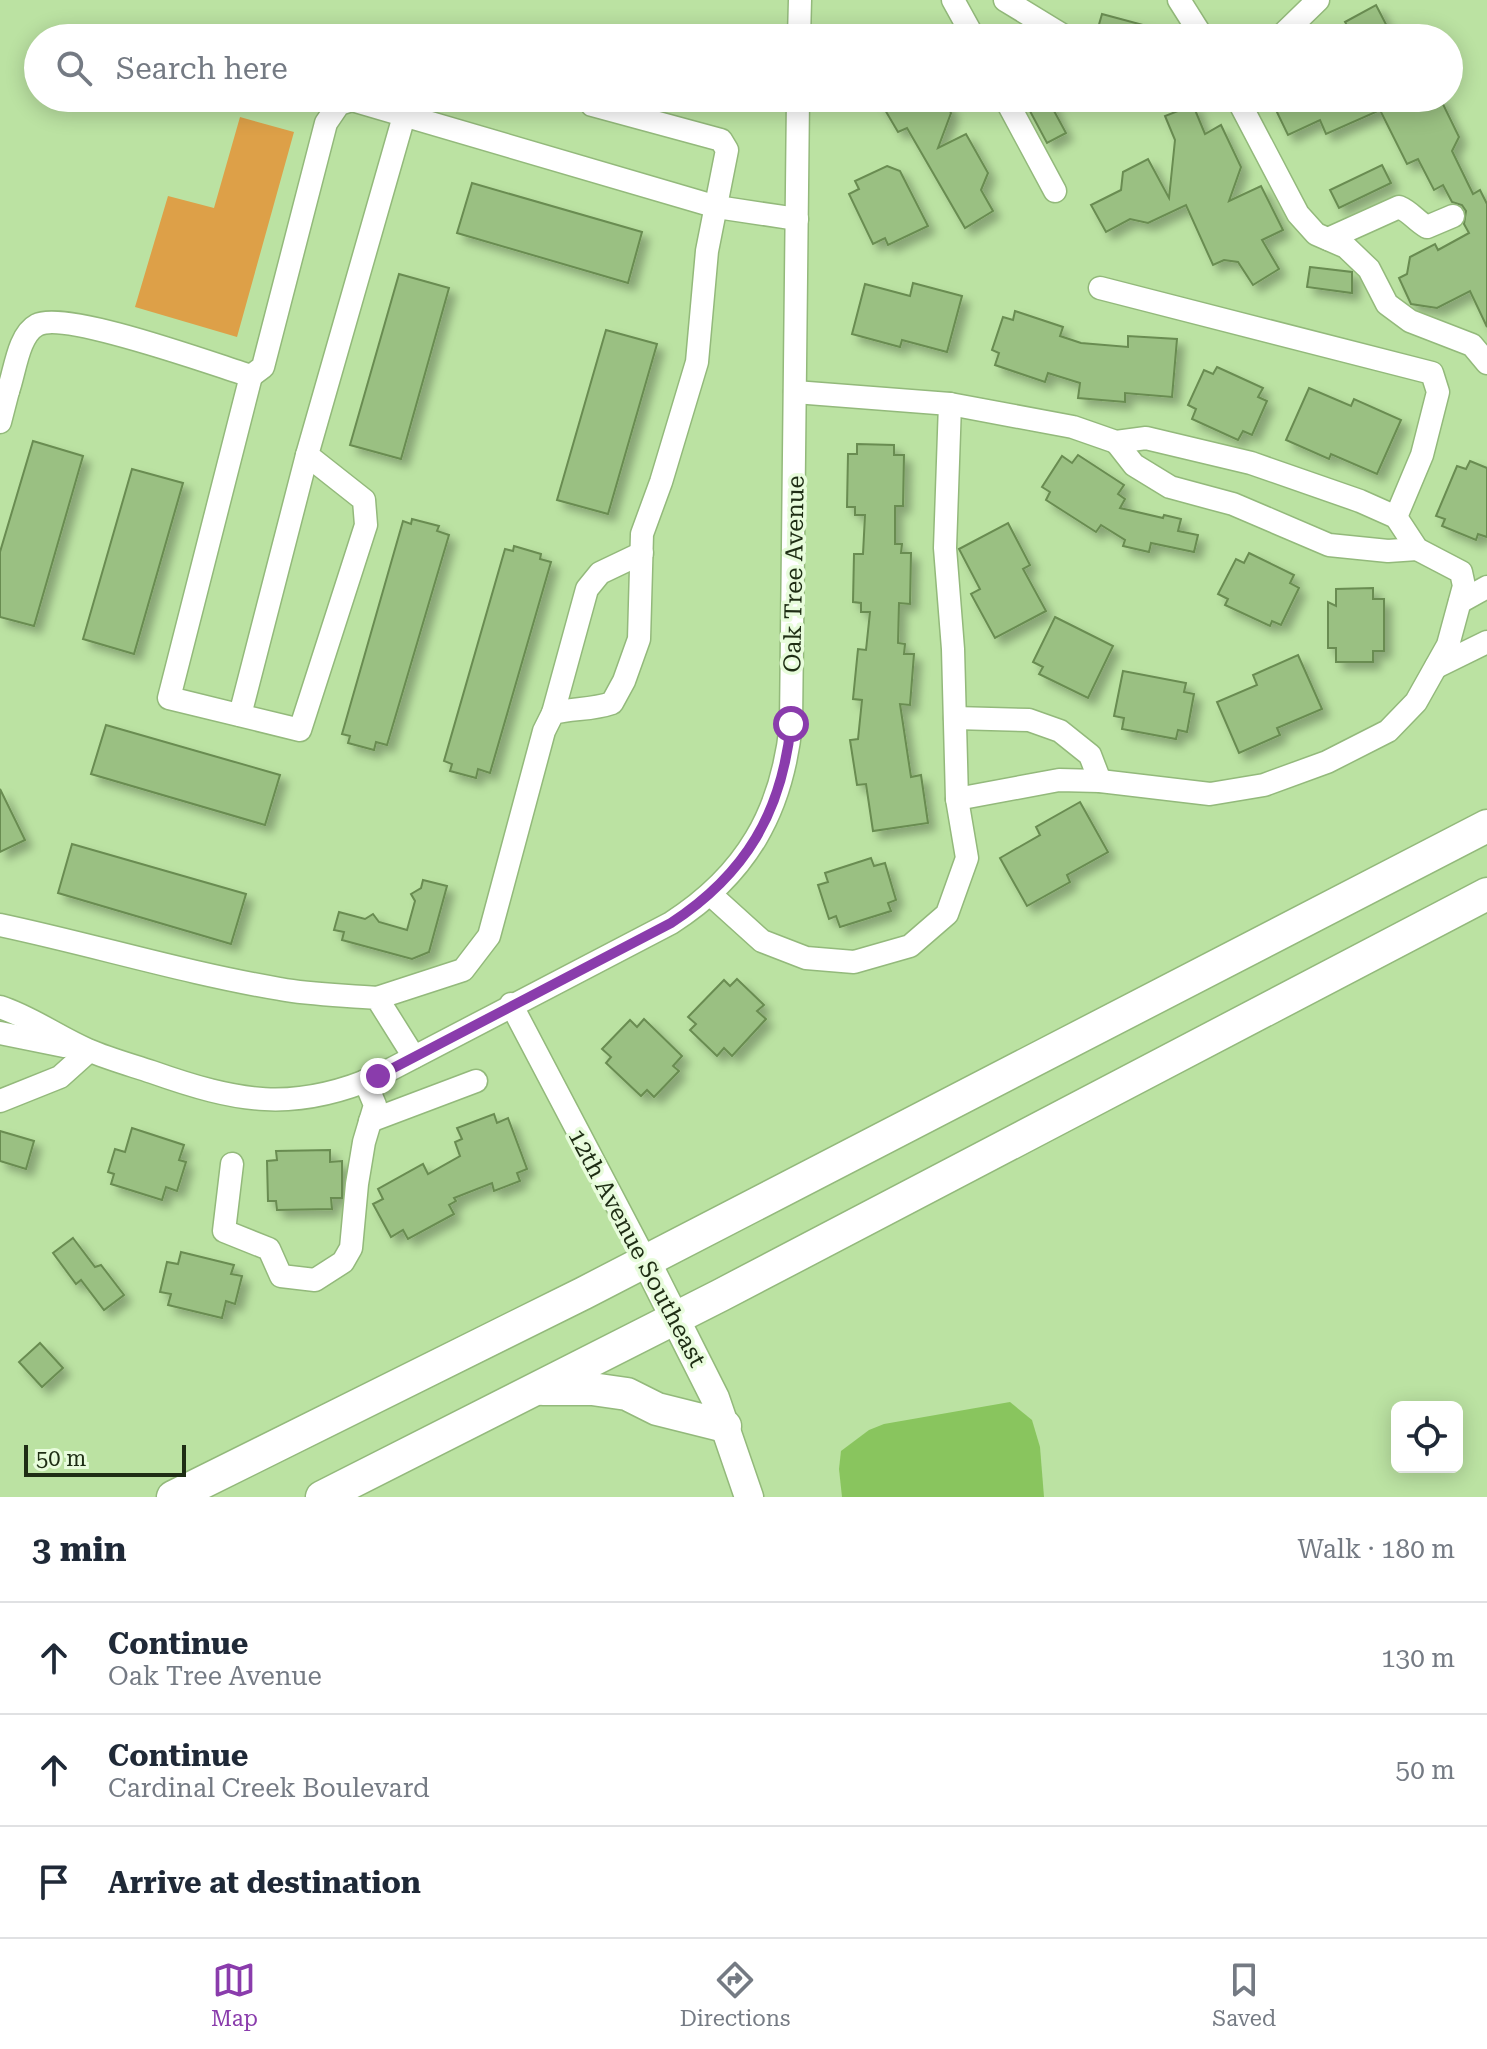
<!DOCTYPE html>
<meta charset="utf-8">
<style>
:root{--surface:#fff;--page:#f2f2f3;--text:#1f2937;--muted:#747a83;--line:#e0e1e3;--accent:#8a3cac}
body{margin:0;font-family:"Roboto Serif",serif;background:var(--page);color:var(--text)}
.controls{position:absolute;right:24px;bottom:24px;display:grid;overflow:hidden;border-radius:12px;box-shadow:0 4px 20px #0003}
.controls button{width:72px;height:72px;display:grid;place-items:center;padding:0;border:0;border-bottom:2px solid var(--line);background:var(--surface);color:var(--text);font:40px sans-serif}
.scale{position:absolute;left:24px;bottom:20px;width:162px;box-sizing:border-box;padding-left:8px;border:4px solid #1e2d14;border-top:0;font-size:22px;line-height:28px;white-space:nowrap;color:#1e2d14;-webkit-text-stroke:6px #e8fcdc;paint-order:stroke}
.stop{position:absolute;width:24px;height:24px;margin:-18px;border:6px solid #8a3cac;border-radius:50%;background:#fff}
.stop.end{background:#8a3cac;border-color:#fff;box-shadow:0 2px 8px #0008}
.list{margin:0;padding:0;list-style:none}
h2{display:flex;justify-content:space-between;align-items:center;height:104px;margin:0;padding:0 32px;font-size:34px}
h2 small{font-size:26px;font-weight:400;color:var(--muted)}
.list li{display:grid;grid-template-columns:52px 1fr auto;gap:24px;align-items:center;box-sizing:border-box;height:112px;padding:0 32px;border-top:2px solid var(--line)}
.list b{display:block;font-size:30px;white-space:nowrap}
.list p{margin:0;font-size:26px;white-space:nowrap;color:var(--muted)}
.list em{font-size:26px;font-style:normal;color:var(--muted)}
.icon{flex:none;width:44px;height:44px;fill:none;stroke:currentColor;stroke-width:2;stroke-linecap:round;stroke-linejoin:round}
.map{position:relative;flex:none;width:1487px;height:1497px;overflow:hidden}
.search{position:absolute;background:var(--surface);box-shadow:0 4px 20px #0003;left:24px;right:24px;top:24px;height:88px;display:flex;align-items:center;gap:20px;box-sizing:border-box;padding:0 28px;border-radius:44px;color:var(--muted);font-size:30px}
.sheet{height:440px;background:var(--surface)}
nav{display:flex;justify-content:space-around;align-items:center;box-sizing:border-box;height:112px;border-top:2px solid var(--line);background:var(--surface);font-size:22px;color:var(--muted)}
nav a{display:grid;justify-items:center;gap:4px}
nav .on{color:var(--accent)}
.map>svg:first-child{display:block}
.green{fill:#dda048}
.water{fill:#89c55e}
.building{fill:#9ac082;stroke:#698c51;stroke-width:2;filter:url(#shadow)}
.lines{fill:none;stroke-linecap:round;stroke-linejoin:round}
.minor-casing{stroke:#93b97b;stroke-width:25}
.major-casing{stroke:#93b97b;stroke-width:31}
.highway-casing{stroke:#93b97b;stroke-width:35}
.minor{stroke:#fff;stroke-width:22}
.major{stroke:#fff;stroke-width:28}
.highway{stroke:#fff;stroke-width:32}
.route{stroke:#8a3cac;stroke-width:10}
.labels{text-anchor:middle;stroke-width:7;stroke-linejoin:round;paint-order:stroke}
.street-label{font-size:24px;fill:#1e2d14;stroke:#e8fcdc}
</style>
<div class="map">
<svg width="1487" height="1497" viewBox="0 0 1487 1497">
<defs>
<filter id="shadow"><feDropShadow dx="7" dy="7" stdDeviation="4" flood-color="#0004"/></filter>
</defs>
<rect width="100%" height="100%" fill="#bbe2a2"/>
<polygon class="green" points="240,117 294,132 237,337 135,307 168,196 214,208"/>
<polygon class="water" points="1010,1402 1032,1420 1040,1447 1044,1497 842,1497 839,1469 841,1451 869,1430 884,1424"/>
<g class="building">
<polygon points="1376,5 1393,38 1354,38 1345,22"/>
<polygon points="1102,14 1169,32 1168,38 1107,38 1096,35"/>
<polygon points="878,98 944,98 951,113 938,148 966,134 988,173 981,190 993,211 965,228 907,128 898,132"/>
<polygon points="1023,98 1047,98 1066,133 1047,143"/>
<polygon points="1292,98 1440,98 1459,137 1452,151 1473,194 1480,190 1487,204 1487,327 1470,291 1437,308 1411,304 1399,278 1407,274 1410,257 1435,244 1438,250 1469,233 1464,224 1466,211 1462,205 1452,202 1443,185 1434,190 1418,159 1407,164 1380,110 1326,134 1320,120 1288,135 1274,106"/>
<polygon points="1193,105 1205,134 1221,125 1241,167 1229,201 1261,186 1283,230 1262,240 1279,269 1253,285 1238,262 1224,260 1213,265 1186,205 1148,223 1130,219 1106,232 1091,205 1121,190 1123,172 1148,159 1169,198 1175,140 1165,116"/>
<polygon points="1382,165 1391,183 1339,208 1330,190"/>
<polygon points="887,166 900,171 928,226 888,245 885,238 873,244 849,194 859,189 855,181"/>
<polygon points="472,183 642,232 628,283 457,233"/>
<polygon points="1310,267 1352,272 1352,293 1307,287"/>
<polygon points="399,274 449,288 401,459 350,445"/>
<polygon points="913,283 962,296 947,352 902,340 900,347 852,334 865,284 910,296"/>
<polygon points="1015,311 1063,327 1060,336 1081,343 1128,347 1128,336 1177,339 1172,397 1125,393 1125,402 1078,398 1080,383 1048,373 1045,382 995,365 999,353 992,350 1003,317 1013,320"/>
<polygon points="606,330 657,344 608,514 557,500"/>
<polygon points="1217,367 1263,388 1258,397 1267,401 1252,435 1243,431 1238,440 1192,419 1196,409 1188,405 1204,370 1213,374"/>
<polygon points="1309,388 1351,406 1354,399 1401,420 1377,474 1331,454 1329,459 1286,440"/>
<polygon points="33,441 83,456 34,626 0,617 0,552"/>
<polygon points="857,444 894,445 894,455 904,455 903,506 895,506 895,544 902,544 901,553 911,553 910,604 899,603 898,643 905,644 904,654 914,654 910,705 900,704 911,777 921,775 928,823 873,831 866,784 857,785 850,740 858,739 862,700 853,699 858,649 866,650 870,612 861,612 861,603 853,602 854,554 863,554 865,515 855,515 855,507 847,507 848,454 857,454"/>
<polygon points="1078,455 1124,485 1118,494 1125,499 1120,508 1163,518 1164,515 1181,519 1178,531 1198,535 1194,552 1151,543 1149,552 1123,546 1125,540 1101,525 1096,532 1046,500 1050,492 1042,487 1062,456 1072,463"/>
<polygon points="1470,461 1487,468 1487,537 1478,534 1476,540 1442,526 1445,519 1436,516 1457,466 1466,469"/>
<polygon points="132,469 183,483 134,654 83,639"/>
<polygon points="412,519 439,526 437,531 449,535 387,745 376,742 374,750 348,743 350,736 342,734 403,521 411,524"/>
<polygon points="1008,523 1030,565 1023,569 1046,611 995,638 971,594 980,589 959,549"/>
<polygon points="514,546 541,554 540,559 551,562 490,773 478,769 476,778 450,771 452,764 444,761 505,549 513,551"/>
<polygon points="1249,553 1294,575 1290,583 1299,588 1281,625 1272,621 1270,626 1225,605 1228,599 1218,594 1236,559 1244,563"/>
<polygon points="1373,588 1373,599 1384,599 1384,651 1373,651 1373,662 1336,662 1336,648 1328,648 1328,602 1336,606 1336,589"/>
<polygon points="1055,617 1113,646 1088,698 1039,674 1043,667 1033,662"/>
<polygon points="1298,655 1322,709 1277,728 1280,735 1239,753 1217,702 1257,685 1253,675"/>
<polygon points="1123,671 1186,683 1184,692 1194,694 1187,732 1178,730 1176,739 1122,729 1124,718 1114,716"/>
<polygon points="106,725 280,775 265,825 91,774"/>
<polygon points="0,789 25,840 0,852"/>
<polygon points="1080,802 1108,852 1067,875 1070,882 1027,906 1000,858 1040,835 1036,827"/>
<polygon points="72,844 246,894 231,944 58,893"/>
<polygon points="871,858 874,866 885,863 896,900 888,903 891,911 840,927 836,916 829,919 818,885 828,882 825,873"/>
<polygon points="423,880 447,886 429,952 412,959 342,940 344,932 334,930 339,912 365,919 373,914 379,922 407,930 415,901 411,894 421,888"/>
<polygon points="737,979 764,1005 757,1011 766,1019 732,1056 724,1048 717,1056 690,1030 696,1024 688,1017 724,980 730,986"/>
<polygon points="644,1019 682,1056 673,1066 679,1071 654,1097 647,1090 641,1096 606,1063 611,1057 602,1049 630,1020 637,1027"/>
<polygon points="494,1114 497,1123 508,1118 527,1169 517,1173 520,1181 494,1191 492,1183 454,1198 456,1201 449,1205 454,1214 408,1239 403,1230 391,1237 373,1204 383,1199 378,1189 423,1164 428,1174 460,1156 455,1142 462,1139 457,1128"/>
<polygon points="132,1128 184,1145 179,1160 186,1162 177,1191 166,1187 162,1200 111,1184 114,1174 108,1172 115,1149 125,1152"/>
<polygon points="0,1131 34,1141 26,1169 0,1161"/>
<polygon points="330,1150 330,1162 342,1161 342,1198 331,1198 332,1209 277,1210 276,1201 268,1201 267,1161 277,1160 276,1151"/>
<polygon points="73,1238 95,1267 101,1265 124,1295 104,1310 81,1280 76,1284 53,1253"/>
<polygon points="181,1252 234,1265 231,1274 242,1276 235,1304 226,1301 222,1318 168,1305 171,1294 160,1292 167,1262 178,1264"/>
<polygon points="40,1343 63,1368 42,1387 19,1362"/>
</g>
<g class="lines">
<g class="minor-casing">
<g id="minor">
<polyline points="953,0 974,38"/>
<polyline points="1005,0 1067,38"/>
<polyline points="1179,0 1203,38"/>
<polyline points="799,38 800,0"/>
<polyline points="1279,38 1318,0"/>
<polyline points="1005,98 1055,191"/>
<polyline points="1237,98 1298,214 1316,234 1346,247 1369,269 1387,304 1410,321 1472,345 1487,363"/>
<path d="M1328,239L1399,207C1411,212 1416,221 1427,227L1453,216"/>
<polyline points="1100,288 1432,373 1438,392 1422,455 1396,517"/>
<polyline points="251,376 169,698 300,730 366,525 364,500 307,455 404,116"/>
<path d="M0,392L8,391C15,372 18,335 37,325C65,310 215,365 251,376L263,367L326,123L339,104L352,100L717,207L797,219"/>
<polyline points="795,392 950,404 1073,427 1116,442 1146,438 1251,463 1360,501 1396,517 1417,549 1461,572 1464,586 1448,645 1416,702 1388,731 1327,762 1264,785 1210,794 1100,781 1059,780 957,799"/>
<polyline points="0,422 8,391"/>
<polyline points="1116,442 1134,465 1170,487 1233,504 1329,545 1388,551 1417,549"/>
<polyline points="1460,602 1487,587"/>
<polyline points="1436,667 1487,642"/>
<polyline points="553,713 587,589 600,573 642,553"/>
<polyline points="240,715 307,455"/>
<polyline points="955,718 1029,720 1060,731 1090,755 1100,781"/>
<polyline points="710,894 762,941 806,958 854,962 910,946 947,914 967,858 957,799 953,649 945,548 950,404"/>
<path d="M0,925C94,945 185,973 280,989C311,995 345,995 377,998L414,1057"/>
<path d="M377,998L463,970L489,936L544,731L553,713C573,708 592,710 612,703L624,681L639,639L642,534L661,482L697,362L707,251L727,150L721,140L592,105"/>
<polyline points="511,1004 646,1261"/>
<path d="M0,1007C31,1017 58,1037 88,1050C109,1059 131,1065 152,1072C237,1102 293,1113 378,1076L671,923C746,875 782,812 791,724L798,98"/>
<polyline points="0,1033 64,1046"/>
<polyline points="0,1101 60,1077 89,1051"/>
<polyline points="370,1121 476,1081"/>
<polyline points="232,1164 224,1231 269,1249 281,1276 315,1280 343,1262 351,1248 357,1184 364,1142 375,1105 365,1081"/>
</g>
</g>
<g class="major-casing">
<polyline id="major" points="646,1261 715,1398 749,1497"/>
</g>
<g class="highway-casing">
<g id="highway">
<polyline points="543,1389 592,1389 627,1394 657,1409 725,1426"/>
<polyline points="173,1497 584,1293 1487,826"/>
<polyline points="322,1497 721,1295 1487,894"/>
</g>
</g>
<use href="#minor" class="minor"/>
<use href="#major" class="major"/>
<use href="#highway" class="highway"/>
</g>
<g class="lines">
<path class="route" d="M378,1076L671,923C746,874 782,812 791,724"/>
</g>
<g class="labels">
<g class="street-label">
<text transform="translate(794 574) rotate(-89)" y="8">Oak Tree Avenue</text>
<text transform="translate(637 1248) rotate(62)" y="8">12th Avenue Southeast</text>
</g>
</g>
</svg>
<div class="controls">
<button><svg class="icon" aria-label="locate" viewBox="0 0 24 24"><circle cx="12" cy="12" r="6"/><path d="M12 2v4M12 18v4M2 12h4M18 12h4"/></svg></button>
</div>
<div class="scale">50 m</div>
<div class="stop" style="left:791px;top:724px"></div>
<div class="stop end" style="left:378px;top:1076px"></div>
<div class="search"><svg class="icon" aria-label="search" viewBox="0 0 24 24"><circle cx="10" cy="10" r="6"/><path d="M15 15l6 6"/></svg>Search here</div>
</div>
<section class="sheet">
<h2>3 min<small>Walk · 180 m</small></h2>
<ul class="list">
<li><svg class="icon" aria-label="ahead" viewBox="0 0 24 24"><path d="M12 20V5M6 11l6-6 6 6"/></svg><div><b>Continue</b><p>Oak Tree Avenue</p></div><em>130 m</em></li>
<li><svg class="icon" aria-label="ahead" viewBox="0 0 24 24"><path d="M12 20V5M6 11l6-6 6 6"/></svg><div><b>Continue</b><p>Cardinal Creek Boulevard</p></div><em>50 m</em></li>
<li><svg class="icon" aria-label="arrive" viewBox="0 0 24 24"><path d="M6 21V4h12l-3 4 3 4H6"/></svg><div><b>Arrive at destination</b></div></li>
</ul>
</section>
<nav>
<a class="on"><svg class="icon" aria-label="map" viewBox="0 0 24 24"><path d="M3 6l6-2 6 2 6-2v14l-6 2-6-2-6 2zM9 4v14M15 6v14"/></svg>Map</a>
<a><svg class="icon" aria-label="directions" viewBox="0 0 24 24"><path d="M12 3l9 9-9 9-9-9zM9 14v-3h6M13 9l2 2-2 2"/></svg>Directions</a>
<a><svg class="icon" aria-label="saved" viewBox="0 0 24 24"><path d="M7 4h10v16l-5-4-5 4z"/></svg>Saved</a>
</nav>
